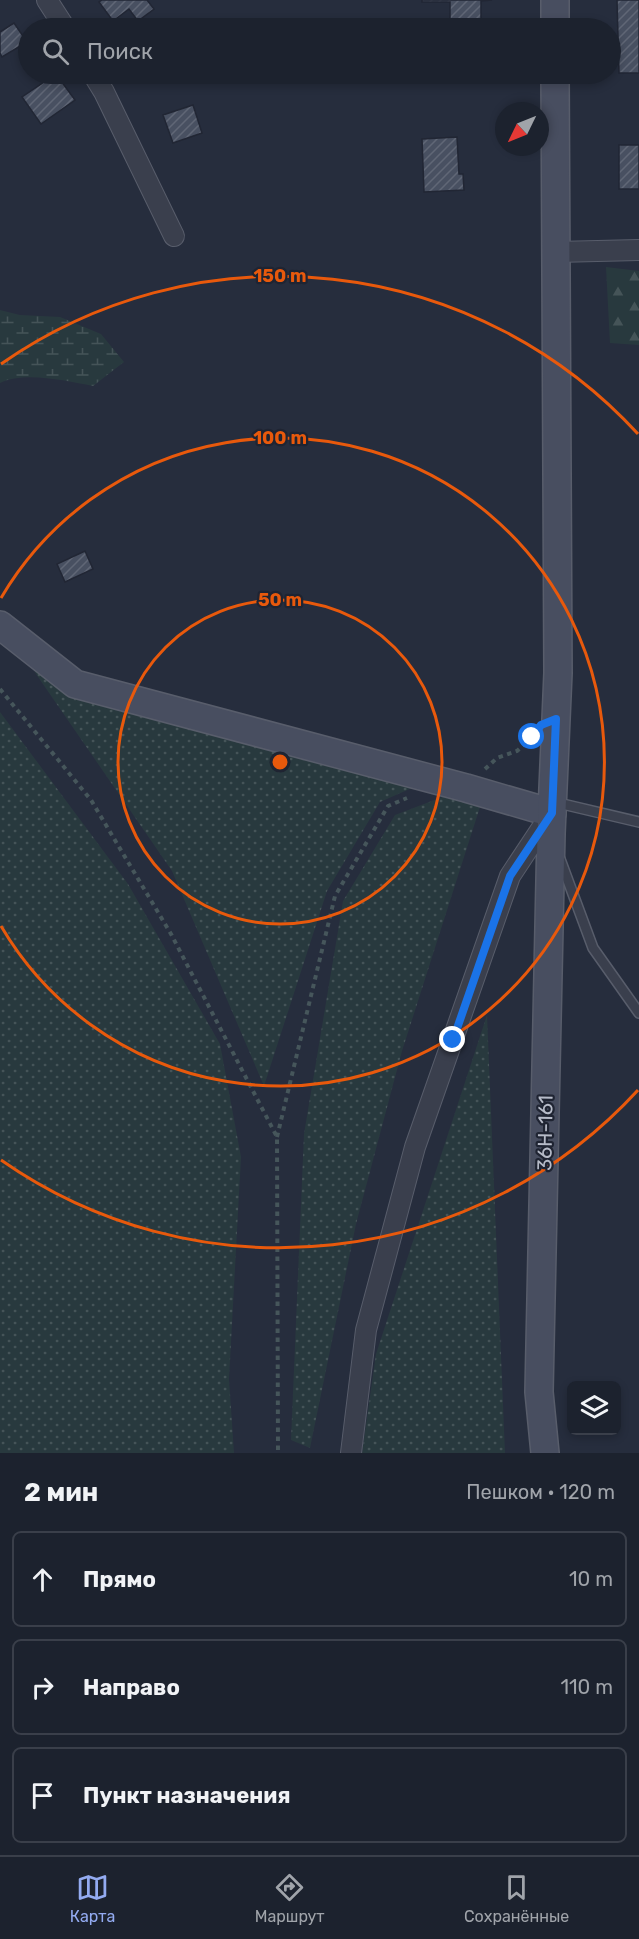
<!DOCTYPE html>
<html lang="ru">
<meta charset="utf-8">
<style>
:root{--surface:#1c222e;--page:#292f3a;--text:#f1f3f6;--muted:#a0a4aa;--line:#3a3f4a;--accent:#93abf1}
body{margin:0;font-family:Rubik,sans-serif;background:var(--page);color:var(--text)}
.controls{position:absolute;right:18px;bottom:18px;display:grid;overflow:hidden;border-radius:9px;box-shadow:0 3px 9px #0003}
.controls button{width:54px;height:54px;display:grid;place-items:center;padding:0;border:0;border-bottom:2px solid var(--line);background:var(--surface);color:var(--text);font:30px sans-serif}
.compass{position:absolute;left:495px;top:102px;width:54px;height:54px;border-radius:50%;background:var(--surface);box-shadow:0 3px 9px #0003;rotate:227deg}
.stop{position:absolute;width:18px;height:18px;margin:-14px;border:4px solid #1a73e8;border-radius:50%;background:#fff}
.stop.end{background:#1a73e8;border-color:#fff;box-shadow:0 2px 6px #0008}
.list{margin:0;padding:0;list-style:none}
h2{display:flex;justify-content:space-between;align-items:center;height:78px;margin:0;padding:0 24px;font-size:26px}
h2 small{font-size:20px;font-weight:400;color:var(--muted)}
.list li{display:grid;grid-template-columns:39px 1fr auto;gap:18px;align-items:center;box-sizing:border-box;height:96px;margin:0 12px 12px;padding:0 12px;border:2px solid var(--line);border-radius:9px}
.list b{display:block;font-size:22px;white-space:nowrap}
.list em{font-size:20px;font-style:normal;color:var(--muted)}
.icon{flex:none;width:33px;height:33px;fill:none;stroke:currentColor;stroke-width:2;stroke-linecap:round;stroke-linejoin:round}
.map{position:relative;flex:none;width:639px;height:1453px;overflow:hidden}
.search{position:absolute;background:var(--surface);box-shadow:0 3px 9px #0003;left:18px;right:18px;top:18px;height:66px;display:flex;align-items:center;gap:15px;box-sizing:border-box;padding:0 21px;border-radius:33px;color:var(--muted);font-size:22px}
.sheet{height:402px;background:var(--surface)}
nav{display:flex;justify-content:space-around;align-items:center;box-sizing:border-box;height:84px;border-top:2px solid var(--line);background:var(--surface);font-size:16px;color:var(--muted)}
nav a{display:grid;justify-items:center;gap:3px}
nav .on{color:var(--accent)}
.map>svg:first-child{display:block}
.grass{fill:url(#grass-dots)}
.forest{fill:url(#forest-firs)}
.wetland{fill:url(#wetland-marsh)}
.building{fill:url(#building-hatch);stroke:#212634;stroke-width:1.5}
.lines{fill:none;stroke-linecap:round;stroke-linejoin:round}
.lane-casing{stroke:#585d6b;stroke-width:12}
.street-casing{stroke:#585d6b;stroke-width:22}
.secondary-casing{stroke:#585d6b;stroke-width:30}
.path{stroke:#46565b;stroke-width:4;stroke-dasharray:4.5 4.5;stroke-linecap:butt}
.lane{stroke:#3a3f4d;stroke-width:9}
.street{stroke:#3a3f4d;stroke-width:20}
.secondary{stroke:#484e60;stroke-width:27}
.route{stroke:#1a73e8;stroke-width:8}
.ring{fill:none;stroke:#e8590c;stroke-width:3}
.labels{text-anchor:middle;stroke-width:4.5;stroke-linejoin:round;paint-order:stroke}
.street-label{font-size:20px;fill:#b6bbc8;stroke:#1f2432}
.centre{fill:#e8590c;stroke:#1f2432;stroke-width:3}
.ring-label{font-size:18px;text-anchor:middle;font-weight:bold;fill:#e8590c;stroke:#1f2432;stroke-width:4.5;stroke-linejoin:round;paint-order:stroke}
</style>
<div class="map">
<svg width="639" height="1453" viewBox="0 0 639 1453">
<defs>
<pattern id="grass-dots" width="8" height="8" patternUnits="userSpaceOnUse" patternTransform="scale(1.5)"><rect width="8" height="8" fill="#28393e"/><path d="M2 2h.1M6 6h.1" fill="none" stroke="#455458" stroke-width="1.8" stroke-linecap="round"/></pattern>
<pattern id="forest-firs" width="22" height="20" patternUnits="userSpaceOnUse" patternTransform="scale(1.5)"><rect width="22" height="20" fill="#28393e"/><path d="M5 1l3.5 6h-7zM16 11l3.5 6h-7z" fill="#455458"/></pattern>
<pattern id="wetland-marsh" width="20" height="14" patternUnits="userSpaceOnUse" patternTransform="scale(1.5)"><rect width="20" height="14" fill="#28393e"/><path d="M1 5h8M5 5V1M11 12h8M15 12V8" fill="none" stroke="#455458"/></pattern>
<pattern id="building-hatch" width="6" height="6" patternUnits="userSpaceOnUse" patternTransform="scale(1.5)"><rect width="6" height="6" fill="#485061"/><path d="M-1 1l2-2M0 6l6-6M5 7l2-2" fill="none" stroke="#606776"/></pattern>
</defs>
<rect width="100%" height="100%" fill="#262d3d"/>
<g class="grass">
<polygon points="22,648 60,673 437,777 380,802 327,891 264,1086 172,871 36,674"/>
<polygon points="0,712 128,884 220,1044 241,1157 229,1379 234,1453 0,1453"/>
<polygon points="445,796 480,807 402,1051 356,1224 310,1448 291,1440 304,1134 343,901 395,815"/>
<polygon points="487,1015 505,1453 362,1453 376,1354"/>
</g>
<polygon class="forest" points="606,267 639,271 639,345 610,343"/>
<path class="wetland" d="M0,310L20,315L60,317L101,334L124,362L93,386C66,381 25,371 0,383Z"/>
<g class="building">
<polygon points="102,0 147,0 154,9 138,21 129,9 113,21 99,2"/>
<polygon points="422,0 492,0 481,1 481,28 450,28 450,2 422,2"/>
<polygon points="617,0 639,0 639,73 619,73"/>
<polygon points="14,23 27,42 2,57 0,53 0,32"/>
<polygon points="56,74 75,100 41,124 22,97"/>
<polygon points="193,105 202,133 173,143 163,115"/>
<polygon points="457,137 459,174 463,174 464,190 424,192 422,139"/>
<rect x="619" y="145" width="20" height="44"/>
<polygon points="85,551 93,569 65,582 57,564"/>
</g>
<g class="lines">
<g class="lane-casing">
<g id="lane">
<polyline points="554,802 639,822"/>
<polyline points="560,859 593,948 639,1013"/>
</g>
</g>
<g class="street-casing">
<g id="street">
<polyline points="47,0 65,28"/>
<polyline points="93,74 104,92 174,236"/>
<polyline points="556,252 639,250"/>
<polyline points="351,1453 366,1330 415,1147 510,876 551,814"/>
</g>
</g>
<g class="secondary-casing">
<g id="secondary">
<polyline points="555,0 555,28"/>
<polyline points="0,625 75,684 466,788 552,813"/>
<polyline points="545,1453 539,1392 551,834 558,673 555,74"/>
</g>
</g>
<g class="path">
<polyline points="0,689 91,800 171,934 277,1137 278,1453"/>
<polyline points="485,769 497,758 517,751 530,739"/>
<polyline points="277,1137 335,896 388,806 407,798"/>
</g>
<use href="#lane" class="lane"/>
<use href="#street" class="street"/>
<use href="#secondary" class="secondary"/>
</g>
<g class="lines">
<polyline class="route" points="453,1040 510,876 552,813 556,719 541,725 532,737"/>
</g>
<g class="ring">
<circle cx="280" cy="762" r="162"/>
<path d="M1 598A324 324 0 1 1 1 926"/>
<path d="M638 1090A486 486 0 0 1 1 1160M1 364A486 486 0 0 1 638 434"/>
</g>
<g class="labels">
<g class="street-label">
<text transform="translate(545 1133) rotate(-89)" y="7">36Н-161</text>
</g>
</g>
<circle cx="280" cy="762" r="9" class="centre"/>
<g class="ring-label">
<text x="280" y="282">150 m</text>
<text x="280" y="444">100 m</text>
<text x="280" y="606">50 m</text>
</g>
</svg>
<div class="controls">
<button><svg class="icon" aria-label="layers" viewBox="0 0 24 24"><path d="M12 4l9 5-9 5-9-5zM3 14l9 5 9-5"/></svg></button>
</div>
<svg class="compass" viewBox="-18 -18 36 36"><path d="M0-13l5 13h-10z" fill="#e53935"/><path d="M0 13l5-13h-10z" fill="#a0a4aa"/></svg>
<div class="stop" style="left:532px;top:737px"></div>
<div class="stop end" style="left:453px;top:1040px"></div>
<div class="search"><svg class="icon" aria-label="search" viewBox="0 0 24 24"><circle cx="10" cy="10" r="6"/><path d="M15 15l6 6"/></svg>Поиск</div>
</div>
<section class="sheet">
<h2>2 мин<small>Пешком · 120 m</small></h2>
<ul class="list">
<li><svg class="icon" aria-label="ahead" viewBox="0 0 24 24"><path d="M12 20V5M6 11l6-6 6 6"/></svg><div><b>Прямо</b></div><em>10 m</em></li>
<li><svg class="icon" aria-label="right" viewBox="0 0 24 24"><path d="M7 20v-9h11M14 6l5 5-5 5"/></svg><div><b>Направо</b></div><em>110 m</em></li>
<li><svg class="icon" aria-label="arrive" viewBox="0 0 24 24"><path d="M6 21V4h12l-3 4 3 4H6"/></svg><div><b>Пункт назначения</b></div></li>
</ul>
</section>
<nav>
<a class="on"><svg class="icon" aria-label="map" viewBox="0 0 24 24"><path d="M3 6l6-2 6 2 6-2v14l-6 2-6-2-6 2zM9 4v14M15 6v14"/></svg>Карта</a>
<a><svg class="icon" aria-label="directions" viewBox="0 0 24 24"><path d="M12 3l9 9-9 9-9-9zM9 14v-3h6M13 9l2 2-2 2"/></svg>Маршрут</a>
<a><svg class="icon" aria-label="saved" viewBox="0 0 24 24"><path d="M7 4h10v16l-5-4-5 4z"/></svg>Сохранённые</a>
</nav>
